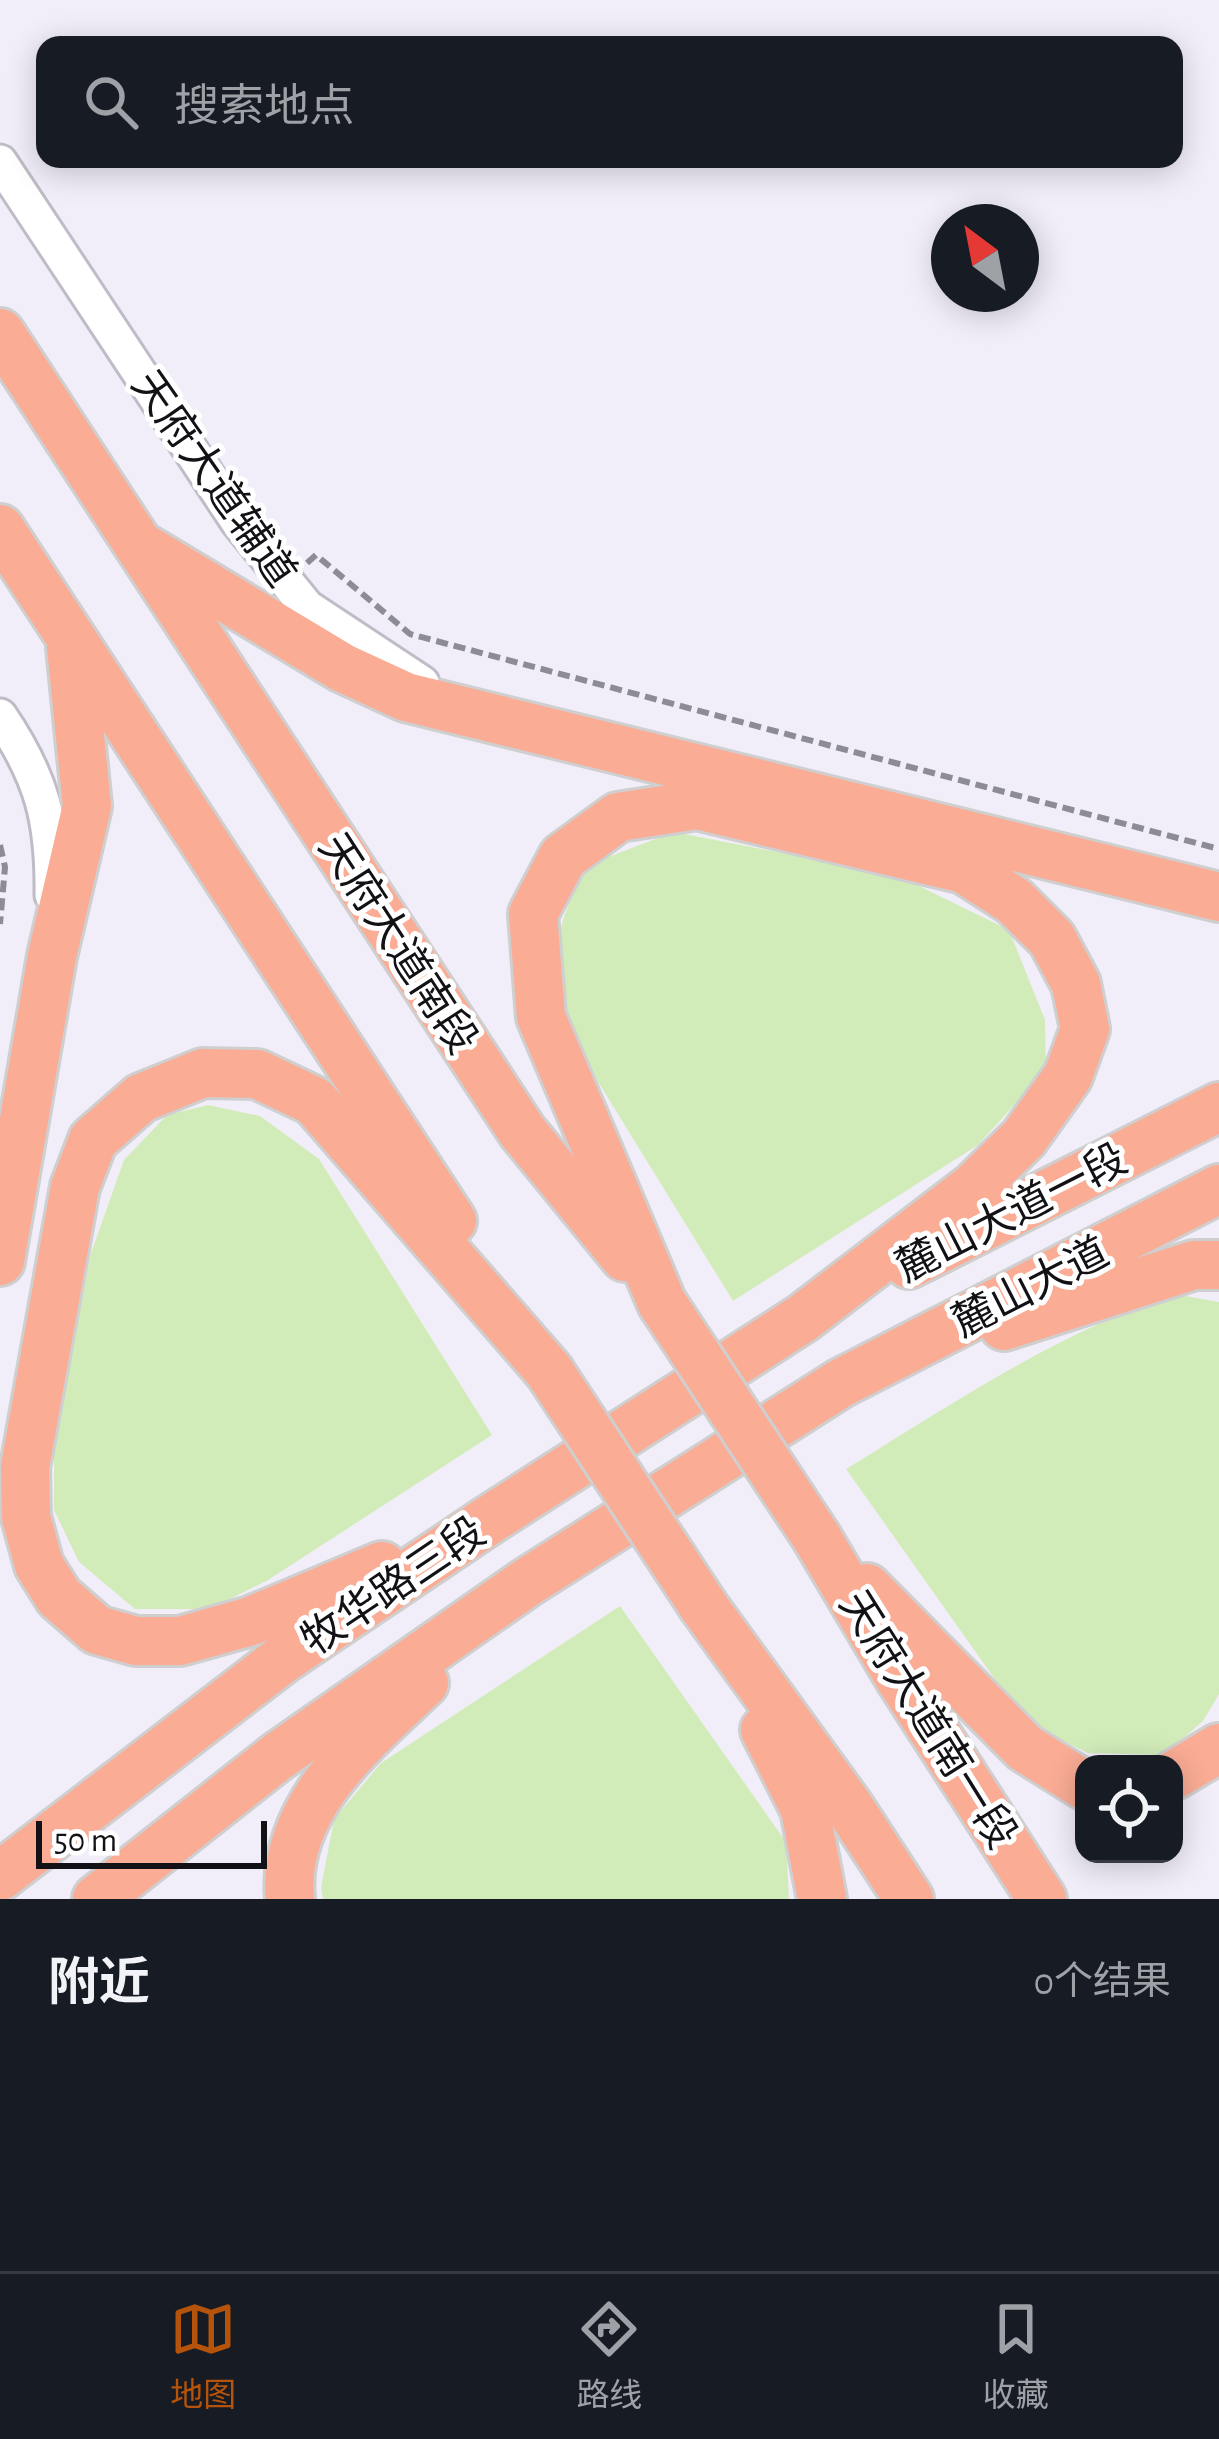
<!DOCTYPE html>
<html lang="zh">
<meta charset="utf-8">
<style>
:root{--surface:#171b24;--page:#20242c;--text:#f1f3f6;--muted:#9ea1a6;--line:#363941;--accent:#b45309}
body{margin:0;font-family:"Alegreya Sans","Noto Sans SC",sans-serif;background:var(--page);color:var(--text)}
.controls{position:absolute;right:36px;bottom:36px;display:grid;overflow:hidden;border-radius:24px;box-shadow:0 6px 30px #0003}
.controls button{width:108px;height:108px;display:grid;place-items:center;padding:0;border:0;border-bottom:3px solid var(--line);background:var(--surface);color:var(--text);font:60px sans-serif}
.compass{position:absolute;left:931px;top:204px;width:108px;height:108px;border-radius:50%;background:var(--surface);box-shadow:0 6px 30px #0003;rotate:328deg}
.scale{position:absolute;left:36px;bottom:30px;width:231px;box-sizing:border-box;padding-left:12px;border:6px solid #121115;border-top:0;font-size:33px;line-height:42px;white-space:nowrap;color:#121115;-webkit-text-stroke:9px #fff;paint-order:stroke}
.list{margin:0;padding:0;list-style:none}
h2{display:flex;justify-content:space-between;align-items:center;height:156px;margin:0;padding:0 48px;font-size:51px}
h2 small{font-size:39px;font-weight:400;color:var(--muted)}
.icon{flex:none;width:66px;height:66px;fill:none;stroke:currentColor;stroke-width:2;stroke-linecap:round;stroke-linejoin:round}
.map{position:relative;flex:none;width:1219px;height:1899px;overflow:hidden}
.search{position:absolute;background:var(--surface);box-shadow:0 6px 30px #0003;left:36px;right:36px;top:36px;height:132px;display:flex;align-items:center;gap:30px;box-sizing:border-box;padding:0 42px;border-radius:24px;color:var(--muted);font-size:45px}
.sheet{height:372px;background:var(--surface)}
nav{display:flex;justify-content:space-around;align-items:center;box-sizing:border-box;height:168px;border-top:3px solid var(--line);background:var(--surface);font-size:33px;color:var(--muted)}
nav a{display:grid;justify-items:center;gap:6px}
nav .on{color:var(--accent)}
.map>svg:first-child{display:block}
.green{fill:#d2ecb9}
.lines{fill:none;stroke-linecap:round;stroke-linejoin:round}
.minor-casing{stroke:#bfbcc7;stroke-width:39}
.highway-casing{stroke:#d0cfd0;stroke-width:54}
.path{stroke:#8d8b93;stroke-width:6;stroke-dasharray:12 6;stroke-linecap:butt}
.minor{stroke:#fff;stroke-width:33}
.highway{stroke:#faac95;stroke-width:48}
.highway-bridge-casing{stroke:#d0cfd0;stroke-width:54;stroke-linecap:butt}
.highway-bridge{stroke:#faac95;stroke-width:48}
.labels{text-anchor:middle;stroke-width:10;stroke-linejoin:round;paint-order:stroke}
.street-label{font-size:42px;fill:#121115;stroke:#fff}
</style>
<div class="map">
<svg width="1219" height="1899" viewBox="0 0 1219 1899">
<rect width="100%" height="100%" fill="#f1eef9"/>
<g class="green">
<path d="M674,832L813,859L917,885L1009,930L1045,1020L1046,1070L978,1145L733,1301L560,1020C553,946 554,931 587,865Z"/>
<polygon points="208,1105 260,1116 319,1159 492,1435 268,1580 210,1609 135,1609 79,1562 54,1510 54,1443 91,1253 124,1160 167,1115"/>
<path d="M1174,1294L1219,1302V1694L1203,1721L1164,1755L1088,1753L1026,1723L846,1469C952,1404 1055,1334 1174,1294Z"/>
<polygon points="620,1606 786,1842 789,1899 323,1899 321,1888 334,1819 381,1763"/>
</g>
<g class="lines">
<g class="minor-casing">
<g id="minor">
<polyline points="0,162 238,522 307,607 422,683"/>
<path d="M0,716C42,778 53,821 52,895"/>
</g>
</g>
<g class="highway-casing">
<g id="highway">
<polyline points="0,333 522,1131 625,1257"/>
<polyline points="0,529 452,1221"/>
<polyline points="147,550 343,668 406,697 1219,897"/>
<polyline points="0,1261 52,956 87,806 71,647"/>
<polyline points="909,1264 1219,1107"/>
<polyline points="1004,1326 1194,1265 1219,1265"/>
<polyline points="817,1538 901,1680 1042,1899"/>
<polyline points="382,1566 251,1621 180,1641 136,1641 97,1630 59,1597 39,1565 26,1517 25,1467 75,1187 93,1140 141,1098 203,1073 257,1074 314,1101 549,1371"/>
<polyline points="867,1588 1025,1748 1084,1785"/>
<polyline points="704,1607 849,1807 909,1899"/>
<polyline points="765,1730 805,1809 822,1899"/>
<polyline points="1174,1775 1219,1748"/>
<polyline points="0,1876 284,1658 486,1522 803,1318 974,1187 1024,1138 1068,1076 1085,1029 1076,984 1052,939 1014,901 964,869 697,805 618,817 563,857 533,914 541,1017 662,1303"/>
<polyline points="97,1899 277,1757 526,1583 841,1383 1219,1189"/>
<path d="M290,1899C281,1807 363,1741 424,1683"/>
</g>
</g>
<g class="path">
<polyline points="307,563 316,555 410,634 1219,849"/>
<polyline points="0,845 5,867 0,924"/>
</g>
<use href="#minor" class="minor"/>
<use href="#highway" class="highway"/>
<g class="highway-bridge-casing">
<g id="highway-bridge">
<polyline points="662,1303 817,1538"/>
<polyline points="549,1371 704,1607"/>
</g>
</g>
<use href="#highway-bridge" class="highway-bridge"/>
</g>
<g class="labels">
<g class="street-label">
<text transform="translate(215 478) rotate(55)" y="15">天府大道辅道</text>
<text transform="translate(399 943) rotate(57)" y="15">天府大道南段</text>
<text transform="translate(1011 1212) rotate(-27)" y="15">麓山大道一段</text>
<text transform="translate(1030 1286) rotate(-27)" y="15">麓山大道</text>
<text transform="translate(393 1585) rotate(-34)" y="15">牧华路三段</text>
<text transform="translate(929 1719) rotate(58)" y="15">天府大道南一段</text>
</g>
</g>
</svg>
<div class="controls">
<button><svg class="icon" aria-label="locate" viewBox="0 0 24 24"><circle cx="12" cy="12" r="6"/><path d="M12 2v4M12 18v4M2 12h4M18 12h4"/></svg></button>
</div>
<svg class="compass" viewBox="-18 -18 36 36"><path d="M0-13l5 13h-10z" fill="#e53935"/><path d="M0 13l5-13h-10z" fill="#9ea1a6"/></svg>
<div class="scale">50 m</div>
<div class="search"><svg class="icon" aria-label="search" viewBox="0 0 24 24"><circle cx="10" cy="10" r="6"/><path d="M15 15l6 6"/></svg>搜索地点</div>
</div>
<section class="sheet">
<h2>附近<small>0个结果</small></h2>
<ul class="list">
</ul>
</section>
<nav>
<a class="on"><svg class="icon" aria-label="map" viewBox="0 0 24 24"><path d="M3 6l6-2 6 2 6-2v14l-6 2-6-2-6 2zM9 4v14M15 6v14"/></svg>地图</a>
<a><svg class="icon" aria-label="directions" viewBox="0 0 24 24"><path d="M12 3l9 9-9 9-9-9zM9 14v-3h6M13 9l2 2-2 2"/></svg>路线</a>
<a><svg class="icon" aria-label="saved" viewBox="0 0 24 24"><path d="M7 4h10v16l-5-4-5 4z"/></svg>收藏</a>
</nav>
